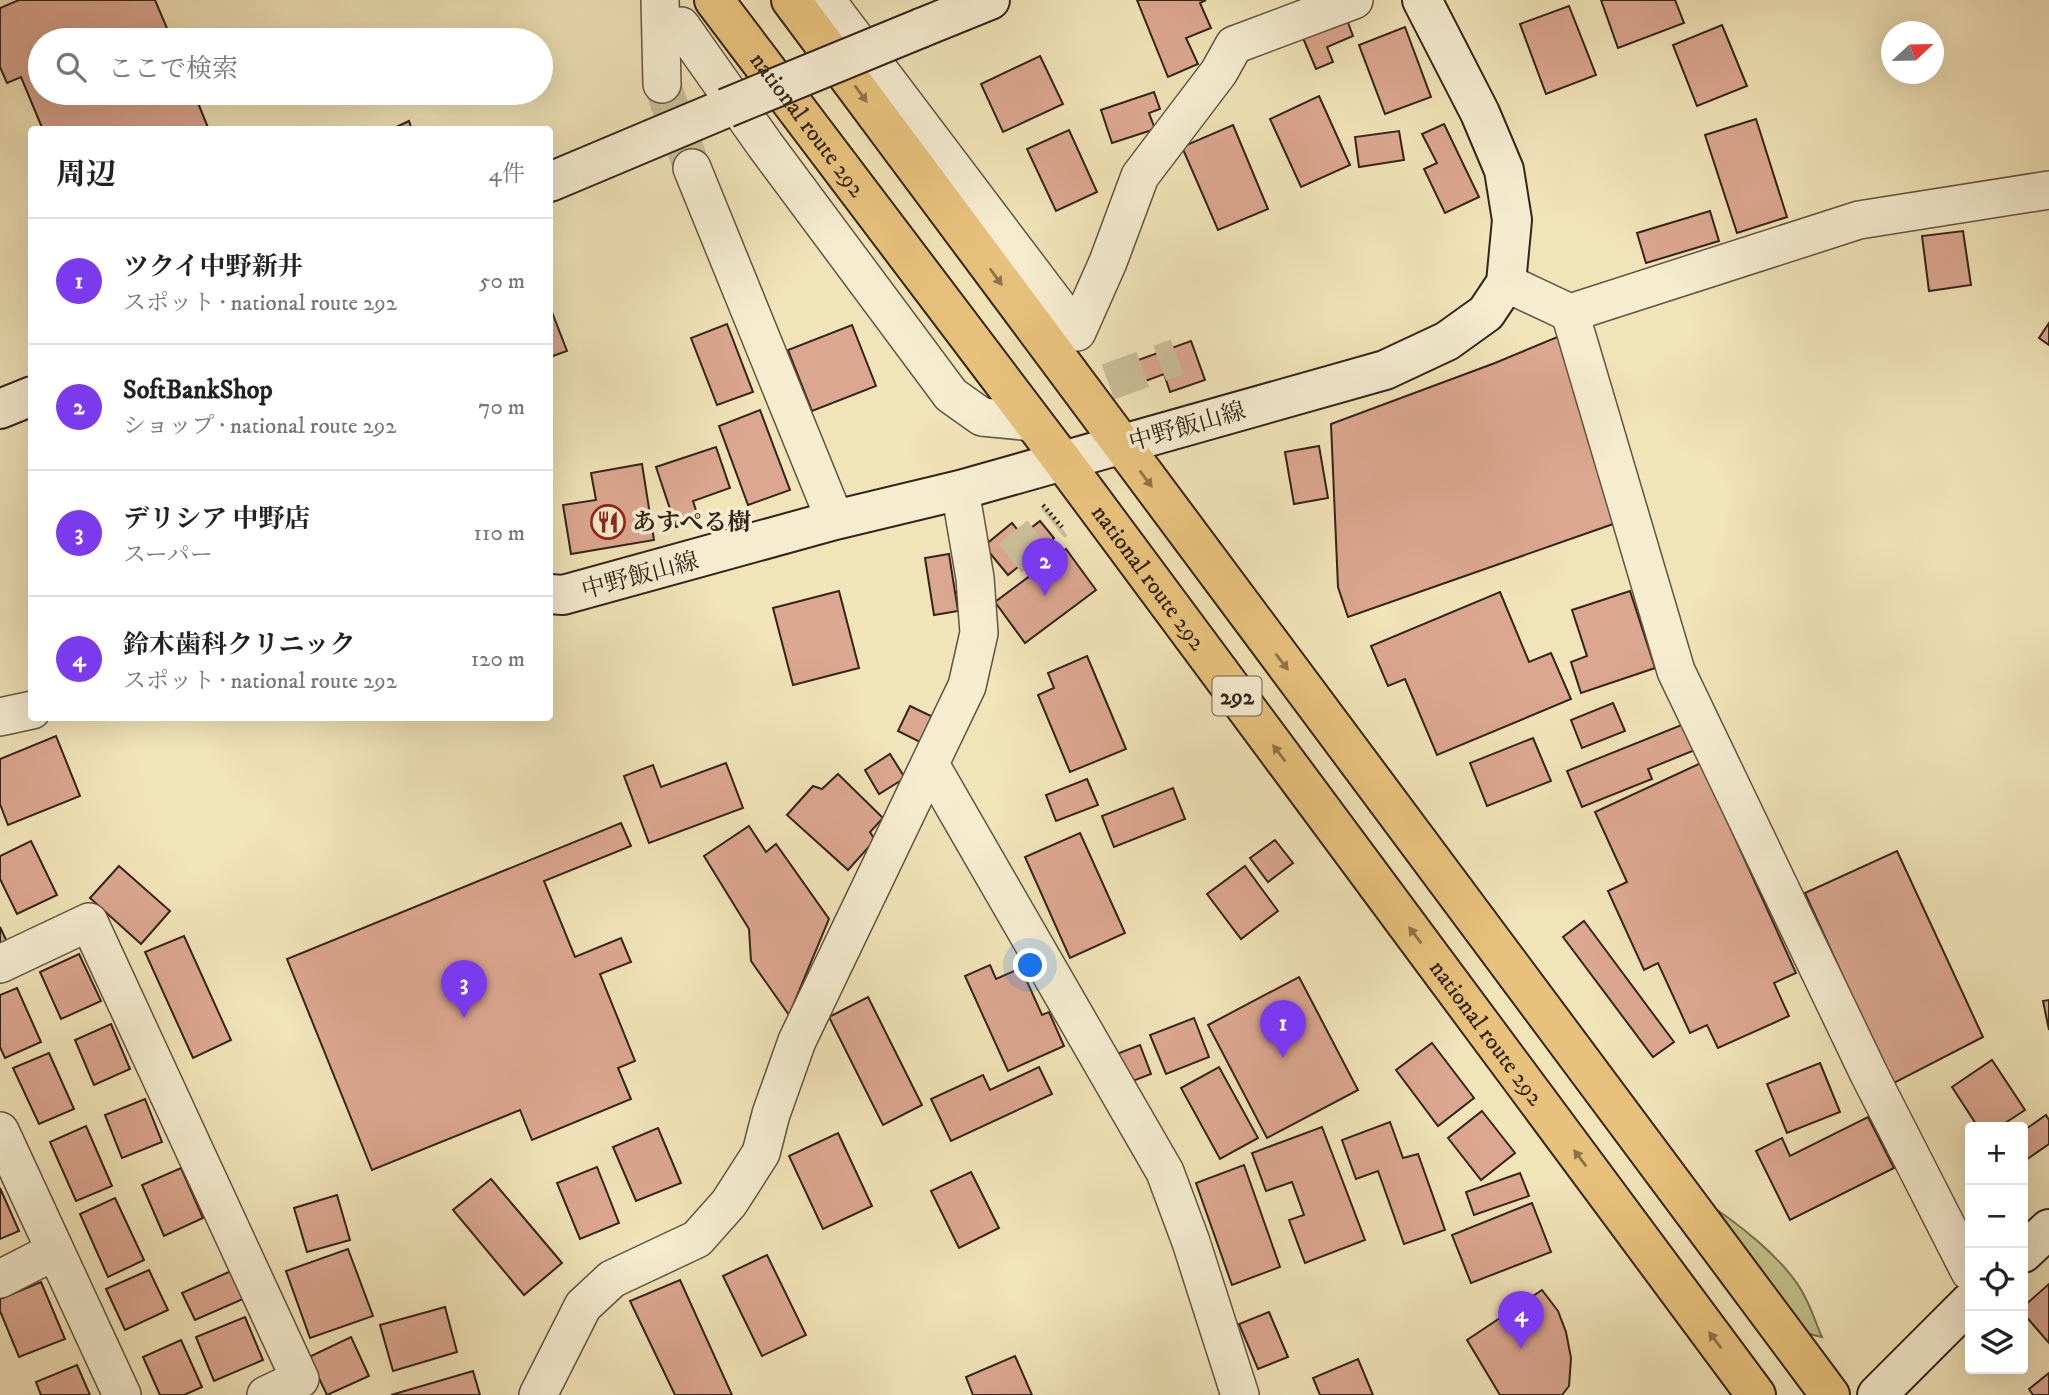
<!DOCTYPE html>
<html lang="ja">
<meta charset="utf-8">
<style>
:root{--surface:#fff;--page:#f6f6f6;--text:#222;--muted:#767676;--line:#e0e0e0;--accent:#7c3aed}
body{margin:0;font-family:"IM FELL DW Pica","Noto Serif JP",serif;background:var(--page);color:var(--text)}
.controls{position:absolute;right:21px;bottom:21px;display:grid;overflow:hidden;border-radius:7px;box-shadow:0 7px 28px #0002}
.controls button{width:63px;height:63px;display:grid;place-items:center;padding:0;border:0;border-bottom:2px solid var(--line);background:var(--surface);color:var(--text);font:35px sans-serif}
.compass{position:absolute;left:1881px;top:21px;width:63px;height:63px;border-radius:50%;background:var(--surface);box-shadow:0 7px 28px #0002;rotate:68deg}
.you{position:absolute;left:1031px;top:966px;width:24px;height:24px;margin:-18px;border:5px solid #fff;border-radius:50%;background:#1a73e8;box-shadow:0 0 0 10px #1a73e833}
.badge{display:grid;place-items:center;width:46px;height:46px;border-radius:50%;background:var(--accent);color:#fff;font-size:23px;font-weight:700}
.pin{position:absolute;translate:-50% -58px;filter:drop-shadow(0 2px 4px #0008)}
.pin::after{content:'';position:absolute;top:37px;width:24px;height:21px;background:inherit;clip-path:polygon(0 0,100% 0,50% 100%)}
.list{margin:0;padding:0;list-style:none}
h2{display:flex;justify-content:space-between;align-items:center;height:91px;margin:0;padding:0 28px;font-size:30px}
h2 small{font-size:23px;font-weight:400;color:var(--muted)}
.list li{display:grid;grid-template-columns:46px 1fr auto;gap:21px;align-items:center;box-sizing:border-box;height:126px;padding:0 28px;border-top:2px solid var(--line)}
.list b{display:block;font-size:26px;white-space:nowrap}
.list p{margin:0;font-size:23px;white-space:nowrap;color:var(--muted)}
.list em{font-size:23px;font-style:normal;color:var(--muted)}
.icon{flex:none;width:38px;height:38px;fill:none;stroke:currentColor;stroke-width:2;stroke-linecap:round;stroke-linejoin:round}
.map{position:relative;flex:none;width:2049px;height:1395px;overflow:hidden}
.search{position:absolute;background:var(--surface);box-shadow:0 7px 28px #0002;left:28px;top:28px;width:525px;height:77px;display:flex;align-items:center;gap:18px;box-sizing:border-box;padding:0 24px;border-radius:38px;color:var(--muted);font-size:26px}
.panel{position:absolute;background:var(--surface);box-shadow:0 7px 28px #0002;left:28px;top:126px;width:525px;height:595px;border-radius:7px}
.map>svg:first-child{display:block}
.green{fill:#c2c189;stroke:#7b7251;stroke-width:2}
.building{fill:#dca790;stroke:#342419;stroke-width:2}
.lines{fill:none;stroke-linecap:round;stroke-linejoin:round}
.street-tunnel{stroke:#cbbe98;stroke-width:37;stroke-dasharray:37 18;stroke-linecap:butt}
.street-casing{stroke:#635441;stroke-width:40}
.secondary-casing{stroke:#342419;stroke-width:42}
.highway-casing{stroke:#342419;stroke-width:42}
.path{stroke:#342419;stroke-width:4.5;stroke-dasharray:2 3.5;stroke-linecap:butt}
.street{stroke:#f6edd1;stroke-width:37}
.secondary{stroke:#f6edd1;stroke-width:38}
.highway{stroke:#e8c27c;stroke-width:38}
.secondary-bridge-casing{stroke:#342419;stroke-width:42;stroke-linecap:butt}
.secondary-bridge{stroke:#f6edd1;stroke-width:38}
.oneway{fill:#8e734a}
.labels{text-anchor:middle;stroke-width:7;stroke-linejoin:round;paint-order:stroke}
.shield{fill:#f6edd1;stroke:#6e6050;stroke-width:2}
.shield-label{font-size:23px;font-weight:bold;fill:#342419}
.street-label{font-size:24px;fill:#342419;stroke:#f6edd1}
.poi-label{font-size:24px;font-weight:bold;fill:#342419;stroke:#f6edd1;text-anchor:start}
</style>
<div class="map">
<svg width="2049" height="1395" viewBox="0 0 2049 1395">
<rect width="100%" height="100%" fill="#f1e4b8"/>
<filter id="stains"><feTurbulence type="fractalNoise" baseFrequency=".00286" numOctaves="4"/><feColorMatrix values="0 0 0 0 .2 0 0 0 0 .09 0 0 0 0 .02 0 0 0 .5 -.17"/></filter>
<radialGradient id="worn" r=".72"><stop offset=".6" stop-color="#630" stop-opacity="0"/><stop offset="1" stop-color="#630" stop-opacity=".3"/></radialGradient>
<path class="green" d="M1699,1198C1734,1220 1787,1260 1805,1297C1812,1310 1816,1324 1822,1337L1805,1333Z"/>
<g class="building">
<polygon points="19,0 155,0 172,40 40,40 40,93 194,93 209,130 43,130 21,77 7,83 0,67 0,8"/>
<polygon points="1137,0 1206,0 1200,3 1211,28 1186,38 1198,64 1168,77"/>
<polygon points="1601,0 1675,0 1684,23 1618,48"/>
<polygon points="1569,6 1596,75 1546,94 1520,24"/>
<polygon points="1347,20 1353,36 1327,47 1333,62 1316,69 1303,38"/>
<polygon points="1722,25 1747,86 1697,106 1673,45"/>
<polygon points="1405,27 1431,97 1385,114 1359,45"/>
<polygon points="1040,56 1063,104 1003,132 981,84"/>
<polygon points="1154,92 1160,109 1149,113 1155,129 1112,143 1101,110"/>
<polygon points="1319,96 1350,165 1301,187 1270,119"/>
<polygon points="1756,119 1787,217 1737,233 1705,135"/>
<polygon points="409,121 412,130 390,130"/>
<polygon points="1444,124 1479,197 1445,213 1424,169 1437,163 1422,134"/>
<polygon points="1233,125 1268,209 1218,230 1182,147"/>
<polygon points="1069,130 1097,192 1056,211 1027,149"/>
<polygon points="1399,131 1404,160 1359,167 1355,137"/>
<polygon points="1710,211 1719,241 1646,263 1637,233"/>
<polygon points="1963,231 1971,285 1929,291 1922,236"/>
<polygon points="550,307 567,351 550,357"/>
<polygon points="2049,323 2049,345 2039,338"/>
<polygon points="727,324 753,392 717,405 691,338"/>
<polygon points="852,325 876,386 812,411 788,350"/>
<polygon points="1562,335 1616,523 1348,617 1338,587 1331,424 1495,363"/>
<polygon points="1191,341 1205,380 1170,392 1164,374 1124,389 1116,368"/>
<polygon points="760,410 790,490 748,505 719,426"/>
<polygon points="1319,446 1328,498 1294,504 1285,452"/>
<polygon points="716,447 730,488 693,501 699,520 676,527 656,467"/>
<polygon points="642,464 654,540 571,554 563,505 596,500 591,473"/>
<polygon points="1040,521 1054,538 1008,575 984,546 1012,523 1022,535"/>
<polygon points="1066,549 1096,590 1025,643 995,602"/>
<polygon points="949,554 958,611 934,615 925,558"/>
<polygon points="839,591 859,668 793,685 773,608"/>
<polygon points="1630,591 1655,668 1581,693 1571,662 1587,656 1572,610"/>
<polygon points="1500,592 1529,662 1551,653 1571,699 1437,755 1405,679 1388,686 1371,646"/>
<polygon points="1087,656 1126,749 1070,772 1038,695 1054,688 1048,673"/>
<polygon points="1613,703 1625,731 1582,748 1571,720"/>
<polygon points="910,706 933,717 920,742 898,731"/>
<polygon points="1684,724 1695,750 1648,769 1652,779 1582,807 1567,771"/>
<polygon points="56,736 80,796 8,825 0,804 0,759"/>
<polygon points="1533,738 1551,781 1487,806 1470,763"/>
<polygon points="890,754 905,778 879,794 865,770"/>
<polygon points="726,763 743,808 649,843 624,776 653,765 661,787"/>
<polygon points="1701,763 1796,973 1774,983 1789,1016 1718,1048 1707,1025 1690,1033 1658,963 1644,970 1608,891 1627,882 1595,812"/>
<polygon points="838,774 883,818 870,832 875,840 848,870 787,815 813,786 822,789"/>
<polygon points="1087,779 1098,805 1056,821 1046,795"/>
<polygon points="1173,788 1185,819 1114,847 1102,816"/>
<polygon points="621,823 631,846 544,881 575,957 621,938 631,962 600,974 635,1061 618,1068 631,1099 532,1140 520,1110 372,1170 287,959"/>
<polygon points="749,826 766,852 776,844 829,919 789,1015 751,961 749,929 704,856"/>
<polygon points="1080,833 1125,933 1070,958 1025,857"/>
<polygon points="1275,840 1293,863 1268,882 1250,858"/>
<polygon points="31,841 57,895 17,914 0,879 0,856"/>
<polygon points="1897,851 1983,1037 1892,1084 1805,893"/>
<polygon points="119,866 170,911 141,944 90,898"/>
<polygon points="1245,866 1278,911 1241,939 1207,894"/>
<polygon points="1584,921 1674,1042 1653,1057 1563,937"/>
<polygon points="0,927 8,944 0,948"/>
<polygon points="184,936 231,1040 193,1058 145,952"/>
<polygon points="79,954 101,1001 61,1019 40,972"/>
<polygon points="990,965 996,979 1021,968 1042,1015 1049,1012 1064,1046 1008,1071 965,976"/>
<polygon points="1299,977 1358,1090 1267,1138 1208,1025"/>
<polygon points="17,988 41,1042 5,1058 0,1047 0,995"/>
<polygon points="868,997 922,1105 883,1125 829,1017"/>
<polygon points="2049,1000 2049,1030 2043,1001"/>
<polygon points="1194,1018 1209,1057 1166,1074 1150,1035"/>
<polygon points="111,1024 130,1069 94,1085 75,1040"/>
<polygon points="1432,1043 1474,1098 1438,1126 1396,1070"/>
<polygon points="1140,1045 1151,1074 1125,1084 1114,1055"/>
<polygon points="49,1053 74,1109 39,1124 13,1068"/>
<polygon points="1992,1060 2025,1110 1999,1127 1978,1127 1952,1087"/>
<polygon points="1820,1063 1840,1112 1787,1133 1767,1084"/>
<polygon points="1039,1067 1052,1094 951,1141 931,1099 983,1075 990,1090"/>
<polygon points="1219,1067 1258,1138 1220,1159 1181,1088"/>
<polygon points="145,1099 162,1142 122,1158 105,1115"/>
<polygon points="1482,1111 1515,1153 1481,1180 1448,1138"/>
<polygon points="2046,1115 2049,1120 2049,1144 2023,1162 2023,1131"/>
<polygon points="1868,1117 1894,1168 1790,1220 1756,1151 1782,1138 1790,1156"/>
<polygon points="1390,1122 1403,1158 1418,1154 1445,1230 1404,1244 1378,1171 1356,1179 1342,1140"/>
<polygon points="86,1126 112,1186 76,1201 50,1142"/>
<polygon points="1322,1127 1365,1240 1305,1263 1289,1220 1304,1215 1292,1182 1266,1191 1252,1153"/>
<polygon points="658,1128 681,1183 636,1201 613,1147"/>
<polygon points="838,1133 872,1206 823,1229 789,1156"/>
<polygon points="1244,1165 1280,1267 1232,1285 1196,1183"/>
<polygon points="597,1167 619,1223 580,1239 557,1183"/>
<polygon points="181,1168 203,1218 164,1236 142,1185"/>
<polygon points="971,1172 999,1228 959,1248 931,1191"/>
<polygon points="1520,1173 1529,1196 1474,1215 1466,1192"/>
<polygon points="491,1179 562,1263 524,1295 453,1210"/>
<polygon points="0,1188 19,1231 0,1239"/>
<polygon points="337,1195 350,1240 307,1252 294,1208"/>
<polygon points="115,1198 144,1260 108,1277 80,1214"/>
<polygon points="1532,1203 1551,1252 1471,1283 1452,1235"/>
<polygon points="348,1249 373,1316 310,1338 286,1271"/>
<polygon points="767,1255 806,1335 762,1356 723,1276"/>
<polygon points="149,1270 168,1310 125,1330 106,1289"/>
<polygon points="231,1271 243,1299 195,1320 182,1293"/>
<polygon points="680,1280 732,1395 675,1395 630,1301"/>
<polygon points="41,1282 65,1339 19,1357 0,1311 0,1299"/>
<polygon points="2049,1284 2049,1343 2023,1313 2023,1307"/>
<polygon points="1542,1290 1558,1311 1566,1332 1571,1358 1569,1386 1562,1395 1500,1395 1467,1340"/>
<polygon points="445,1307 457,1352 393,1371 380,1325"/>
<polygon points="1269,1312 1288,1357 1258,1369 1239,1324"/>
<polygon points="245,1317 263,1360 214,1381 196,1337"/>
<polygon points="351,1337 369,1376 327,1395 309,1357"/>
<polygon points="181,1340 202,1387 184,1395 160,1395 143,1357"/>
<polygon points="1015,1356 1032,1395 973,1395 966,1377"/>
<polygon points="1358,1359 1373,1395 1320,1395 1313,1378"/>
<polygon points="77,1365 90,1395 41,1395 36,1382"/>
<polygon points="473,1371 480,1395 391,1395"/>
<polygon points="2049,1373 2049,1395 2033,1395 2029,1389"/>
</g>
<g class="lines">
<g class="street-tunnel">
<polyline points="662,84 692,168"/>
<polyline points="1108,382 1177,357"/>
<polyline points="1010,558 1056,521"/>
</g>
<g class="street-casing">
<g id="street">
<polyline points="660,0 662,84"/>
<polyline points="826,0 1077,332 1108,262 1140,176 1219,72 1234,45 1354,0"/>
<polyline points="681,26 765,145 951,395 982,417 1033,422"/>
<polyline points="692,168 835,520"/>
<polyline points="1506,283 1570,313"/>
<polyline points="0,717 32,710"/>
<polyline points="931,766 1165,1172 1191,1242 1240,1395"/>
<polyline points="0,964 89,922 300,1379 266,1395"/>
<polyline points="0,1131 122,1395"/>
<polyline points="1970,1272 1869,1074 1676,671 1570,313 1859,220 2049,190"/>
<polyline points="0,1279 55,1251"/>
<polyline points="538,1395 583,1306 612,1279 697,1239 729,1203 761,1153 771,1114 797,1041 967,686 979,633 975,578 960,490"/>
</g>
</g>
<g class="secondary-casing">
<g id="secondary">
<polyline points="921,28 990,0"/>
<polyline points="550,182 726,108"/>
<polyline points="0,409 32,396"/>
<polyline points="550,594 563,595 835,520 960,490 1385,370 1447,341 1486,313 1506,283 1512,220 1504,170 1480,113 1422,0"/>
<polyline points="2023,1253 2049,1229"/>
<polyline points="1877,1395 1970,1302"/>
</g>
</g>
<g class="highway-casing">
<g id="highway">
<path id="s1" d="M714,0L1062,460L1756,1395"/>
<polyline points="791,0 1830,1395"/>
</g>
</g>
<polyline class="path" points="1043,505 1062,527"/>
<use href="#street" class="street"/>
<use href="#secondary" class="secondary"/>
<use href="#highway" class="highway"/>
<g class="secondary-bridge-casing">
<polyline id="secondary-bridge" points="726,108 921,28"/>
</g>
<use href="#secondary-bridge" class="secondary-bridge"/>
</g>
<defs><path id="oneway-solid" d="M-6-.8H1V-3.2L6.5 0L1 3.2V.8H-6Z" transform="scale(1.75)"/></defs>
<g class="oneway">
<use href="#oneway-solid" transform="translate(861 94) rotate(54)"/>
<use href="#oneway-solid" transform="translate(996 277) rotate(54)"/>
<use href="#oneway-solid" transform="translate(1146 479) rotate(53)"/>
<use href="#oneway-solid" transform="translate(1282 662) rotate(53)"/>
<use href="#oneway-solid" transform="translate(1279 753) rotate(-127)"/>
<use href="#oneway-solid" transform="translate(1415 935) rotate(-127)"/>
<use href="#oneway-solid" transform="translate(1580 1158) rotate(-127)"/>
<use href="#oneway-solid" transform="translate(1715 1340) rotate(-127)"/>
</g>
<defs>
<g id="restaurant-ring" transform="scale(1.75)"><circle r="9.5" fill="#f6edd1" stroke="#8f2418" stroke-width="1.5"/><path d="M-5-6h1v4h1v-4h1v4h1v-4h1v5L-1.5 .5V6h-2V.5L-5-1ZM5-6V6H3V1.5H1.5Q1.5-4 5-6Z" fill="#8f2418"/></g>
</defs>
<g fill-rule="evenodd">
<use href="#restaurant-ring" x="608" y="522"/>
</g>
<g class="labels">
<rect class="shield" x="1212.5" y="676.5" width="49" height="39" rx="5"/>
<g class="shield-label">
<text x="1237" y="704">292</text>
</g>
<g class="street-label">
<text dy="8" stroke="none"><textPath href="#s1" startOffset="156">national route 292</textPath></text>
<text transform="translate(1187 426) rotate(-16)" y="8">中野飯山線</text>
<text transform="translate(640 575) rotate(-15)" y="8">中野飯山線</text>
<text dy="8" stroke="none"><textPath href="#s1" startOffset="723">national route 292</textPath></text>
<text dy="8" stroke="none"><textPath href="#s1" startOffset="1290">national route 292</textPath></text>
</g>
<g class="poi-label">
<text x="632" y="530">あすぺる樹</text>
</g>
</g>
<rect width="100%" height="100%" filter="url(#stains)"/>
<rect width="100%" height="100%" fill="url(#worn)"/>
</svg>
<div class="controls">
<button>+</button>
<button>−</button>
<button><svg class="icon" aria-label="locate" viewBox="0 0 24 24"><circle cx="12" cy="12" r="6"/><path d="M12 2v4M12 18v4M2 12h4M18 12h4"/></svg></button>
<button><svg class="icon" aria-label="layers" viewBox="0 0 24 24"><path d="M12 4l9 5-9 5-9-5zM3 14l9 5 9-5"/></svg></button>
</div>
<svg class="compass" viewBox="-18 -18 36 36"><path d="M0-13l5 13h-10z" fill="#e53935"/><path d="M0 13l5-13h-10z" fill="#767676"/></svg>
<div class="you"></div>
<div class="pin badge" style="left:1283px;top:1058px">1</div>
<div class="pin badge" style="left:1045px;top:596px">2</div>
<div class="pin badge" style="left:464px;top:1018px">3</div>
<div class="pin badge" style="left:1521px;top:1349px">4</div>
<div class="search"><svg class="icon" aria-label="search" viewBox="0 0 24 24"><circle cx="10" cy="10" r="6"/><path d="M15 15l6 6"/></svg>ここで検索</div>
<section class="panel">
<h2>周辺<small>4件</small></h2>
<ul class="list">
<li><span class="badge">1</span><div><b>ツクイ中野新井</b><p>スポット · national route 292</p></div><em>50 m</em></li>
<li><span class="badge">2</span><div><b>SoftBankShop</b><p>ショップ · national route 292</p></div><em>70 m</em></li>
<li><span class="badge">3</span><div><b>デリシア 中野店</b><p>スーパー</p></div><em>110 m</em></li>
<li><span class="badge">4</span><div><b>鈴木歯科クリニック</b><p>スポット · national route 292</p></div><em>120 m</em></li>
</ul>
</section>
</div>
